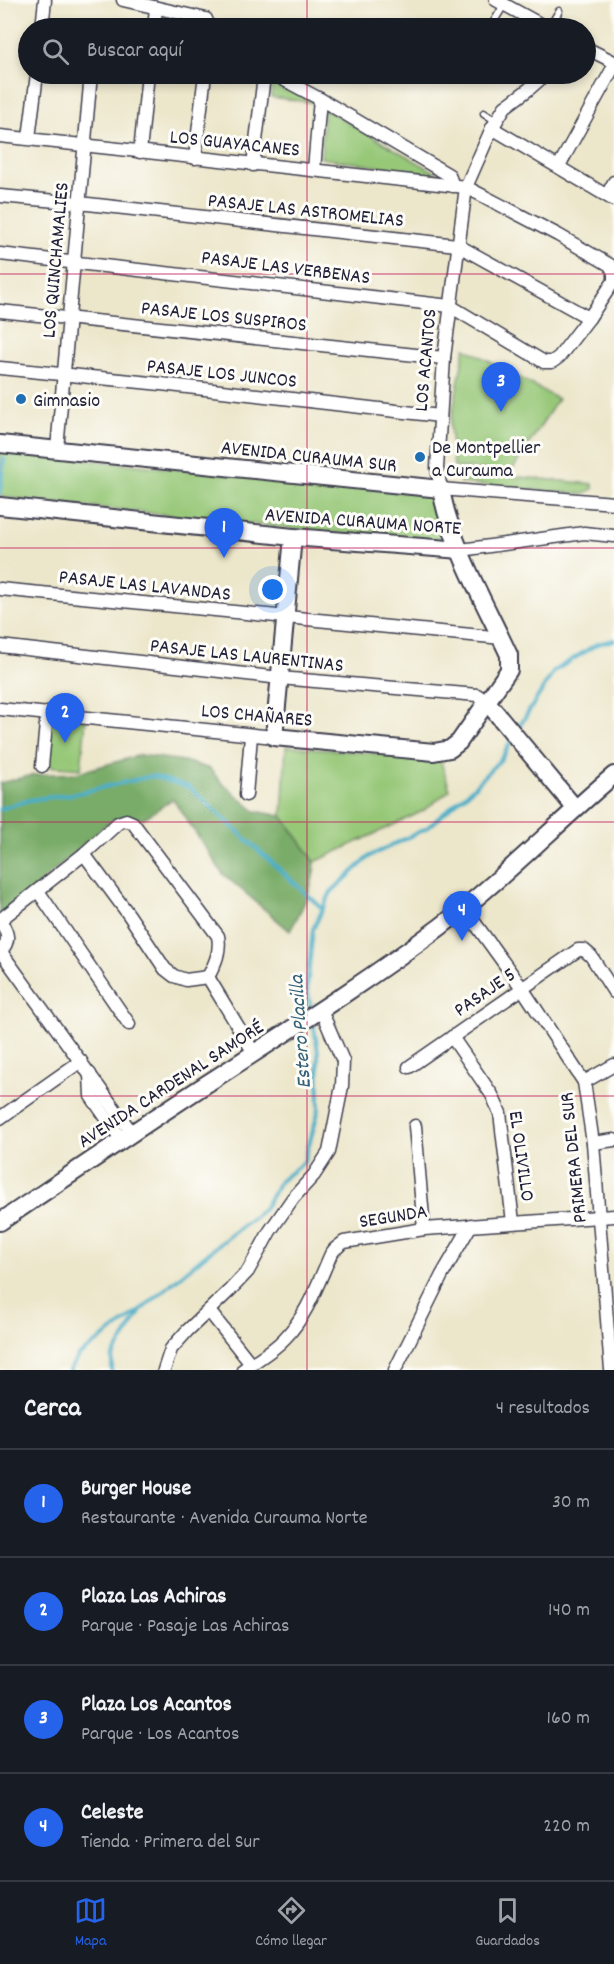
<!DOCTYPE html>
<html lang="es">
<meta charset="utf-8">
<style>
:root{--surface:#171b24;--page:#242831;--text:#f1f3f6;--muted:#9ea1a6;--line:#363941;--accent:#2563eb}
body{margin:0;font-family:Dekko,sans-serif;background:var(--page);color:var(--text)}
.you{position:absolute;left:273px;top:590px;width:21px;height:21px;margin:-15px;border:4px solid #fff;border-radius:50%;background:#1a73e8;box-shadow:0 0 0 9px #1a73e833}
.badge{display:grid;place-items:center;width:39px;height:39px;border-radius:50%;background:var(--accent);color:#fff;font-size:20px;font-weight:700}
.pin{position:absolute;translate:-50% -50px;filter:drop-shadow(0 2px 3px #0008)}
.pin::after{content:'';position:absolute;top:32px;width:21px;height:18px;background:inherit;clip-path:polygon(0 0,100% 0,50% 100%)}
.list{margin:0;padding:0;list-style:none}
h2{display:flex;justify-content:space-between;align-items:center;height:78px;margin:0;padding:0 24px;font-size:26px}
h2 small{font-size:20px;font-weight:400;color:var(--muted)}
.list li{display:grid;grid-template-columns:39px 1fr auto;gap:18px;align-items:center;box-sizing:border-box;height:108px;padding:0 24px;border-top:2px solid var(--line)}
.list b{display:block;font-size:22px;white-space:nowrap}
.list p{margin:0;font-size:20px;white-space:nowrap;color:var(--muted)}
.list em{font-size:20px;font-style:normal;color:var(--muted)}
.icon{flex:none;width:33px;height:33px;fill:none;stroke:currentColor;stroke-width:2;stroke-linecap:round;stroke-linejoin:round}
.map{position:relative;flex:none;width:614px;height:1370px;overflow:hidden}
.search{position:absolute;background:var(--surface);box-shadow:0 3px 9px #0003;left:18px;right:18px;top:18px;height:66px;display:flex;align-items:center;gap:15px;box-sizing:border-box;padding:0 21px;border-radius:33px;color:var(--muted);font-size:22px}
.sheet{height:510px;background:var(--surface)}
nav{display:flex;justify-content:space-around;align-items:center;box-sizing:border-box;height:84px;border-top:2px solid var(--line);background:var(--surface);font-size:16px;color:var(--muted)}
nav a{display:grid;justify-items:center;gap:3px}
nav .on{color:var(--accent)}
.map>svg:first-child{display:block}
.green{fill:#97c878;stroke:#5c755a;stroke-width:1.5}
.forest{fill:#79ac68;stroke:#4e6752;stroke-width:1.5}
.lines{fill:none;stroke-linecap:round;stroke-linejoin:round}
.stream{stroke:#49aec8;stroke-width:4}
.lane-casing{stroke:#403f50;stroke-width:9}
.street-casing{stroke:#403f50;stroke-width:15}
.secondary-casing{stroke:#403f50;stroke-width:20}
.lane{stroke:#fff;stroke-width:6}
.street{stroke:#fff;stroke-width:12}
.secondary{stroke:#fff;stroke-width:16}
.grid{fill:none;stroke:#c2185b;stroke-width:1.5;stroke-opacity:0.55}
.poi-dot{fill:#1f6fb2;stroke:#fdfcf7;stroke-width:2}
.labels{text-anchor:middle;stroke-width:6;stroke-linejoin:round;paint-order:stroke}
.street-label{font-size:20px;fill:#22223b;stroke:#fdfcf7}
.poi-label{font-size:20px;fill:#22223b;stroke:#fdfcf7;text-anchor:start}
.water-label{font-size:21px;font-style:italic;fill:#34617a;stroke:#fdfcf7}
</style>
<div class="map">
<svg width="614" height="1370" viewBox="0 0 614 1370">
<rect width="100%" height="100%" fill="#fdfcf7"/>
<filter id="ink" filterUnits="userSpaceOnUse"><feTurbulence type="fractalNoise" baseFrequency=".0167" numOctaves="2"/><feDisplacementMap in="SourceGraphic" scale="12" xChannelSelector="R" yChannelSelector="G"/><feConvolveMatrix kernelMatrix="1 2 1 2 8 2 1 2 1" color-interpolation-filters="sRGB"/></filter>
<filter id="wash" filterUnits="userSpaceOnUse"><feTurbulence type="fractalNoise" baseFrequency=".008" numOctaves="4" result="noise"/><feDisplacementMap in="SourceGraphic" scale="24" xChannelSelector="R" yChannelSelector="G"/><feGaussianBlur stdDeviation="1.35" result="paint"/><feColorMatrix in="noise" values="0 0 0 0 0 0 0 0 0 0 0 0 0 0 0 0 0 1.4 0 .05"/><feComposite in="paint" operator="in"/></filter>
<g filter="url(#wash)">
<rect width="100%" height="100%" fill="#ece6ca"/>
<g class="green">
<polygon points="276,80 315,103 271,97 272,82"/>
<polygon points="324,109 442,176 321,158"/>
<polygon points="465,348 558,399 511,472 454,467 450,426"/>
<polygon points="0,451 430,495 433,497 447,529 446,538 432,540 354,535 0,497"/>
<polygon points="458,471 593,484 593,489 584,494 460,483"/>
<polygon points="50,716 86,720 81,769 45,766"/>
<polygon points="286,746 440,759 450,790 423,811 315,862 282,816"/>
</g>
<path class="forest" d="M140,755L184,761L210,769L220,781L255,811L282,816L315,862C314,887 302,909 290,931L223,874L173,799L143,819L126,818L114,819L103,827L36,887L0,914V783L33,775L77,773Z"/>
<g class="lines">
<g class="stream">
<polyline points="0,493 4,458"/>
<polyline points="516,732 554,671 597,644 614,640"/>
<polyline points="0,809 29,800 74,794 152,776 189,787 323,909"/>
<polyline points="311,1010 307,987 313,929 331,892 370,856 427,828 472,789 502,758 513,738"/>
<polyline points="70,1370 78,1356 140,1311"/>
<polyline points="112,1370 112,1358 142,1309 203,1257 264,1209 280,1181 304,1162 319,1109 318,1052 313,1021"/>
</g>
</g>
</g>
<g filter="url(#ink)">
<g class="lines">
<g class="lane-casing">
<g id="lane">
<polyline points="493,23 504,5"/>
<polyline points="549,28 559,11"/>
<polyline points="484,113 496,121"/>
</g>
</g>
<g class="street-casing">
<g id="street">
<polyline points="123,0 206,19 209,28"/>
<polyline points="496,0 547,28"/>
<polyline points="42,28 45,0"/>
<polyline points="154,28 156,8"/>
<polyline points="586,48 614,62"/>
<polyline points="273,74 320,99 449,175 453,186"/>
<polyline points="546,74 529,89 505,107 492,128 466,187 444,358 437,468 441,489 614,503"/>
<polyline points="492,128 614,200"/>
<polyline points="0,136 466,187 558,235 610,265 614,273"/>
<polyline points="29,138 37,74"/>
<polyline points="140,152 148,74"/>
<polyline points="195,158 205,74"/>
<polyline points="253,165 264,76 267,74"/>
<polyline points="559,166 614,66"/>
<polyline points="314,170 320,99"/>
<polyline points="607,195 614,182"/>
<polyline points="0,196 79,203 457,245 589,318"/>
<polyline points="0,254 450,306 544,362 552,362 559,357 589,318 614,281 614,273"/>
<polyline points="0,311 444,358"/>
<polyline points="0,368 161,384 440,416"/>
<polyline points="57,449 91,74"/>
<polyline points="461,550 584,533 614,536"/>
<polyline points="0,589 502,638"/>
<polyline points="0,646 280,678 477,695 487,702"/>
<polyline points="0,709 274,737"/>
<polyline points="42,766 47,713"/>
<polyline points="246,795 251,736"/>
<polyline points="84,854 129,915 165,969 174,976 186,980 208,977"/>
<polyline points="38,891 129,1024"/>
<polyline points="464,908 522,988 584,1082 593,1143 611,1370"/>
<path d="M0,920L84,854L118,823L126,820L133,823L218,936C221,951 215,964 208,977"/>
<path d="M0,952C11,941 8,933 0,920"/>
<polyline points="1,952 132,1133"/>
<polyline points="208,977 254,1053"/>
<polyline points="452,1037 492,1095 500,1113 513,1222"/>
<polyline points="409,1067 578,950 584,950 591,956 614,992"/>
<polyline points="90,1074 91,1096 121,1139"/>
<polyline points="584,1082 614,1065"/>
<polyline points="0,1118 81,1061"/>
<polyline points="415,1126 424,1229"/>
<polyline points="593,1143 614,1140"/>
<polyline points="209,1311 251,1364"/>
<polyline points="164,1370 171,1349 187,1331 230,1290 248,1271 270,1231 293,1198 314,1175 329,1152 342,1086 343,1061 321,1010"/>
<path d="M243,1370C257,1359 272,1352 284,1339C307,1316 318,1283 331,1254L335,1249L344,1242L424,1229L614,1216"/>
<polyline points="395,1370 442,1275 471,1225"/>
</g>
</g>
<g class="secondary-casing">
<g id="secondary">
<path d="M0,444L441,489C450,543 486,605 509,655V670L459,742L450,749L434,752L274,737L293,537"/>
<polyline points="0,506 293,537 461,550"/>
<polyline points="487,702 575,808"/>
<path d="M0,1222C70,1175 140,1127 211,1081C288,1031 366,982 440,927C502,880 555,825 614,775"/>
</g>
</g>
<use href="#lane" class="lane"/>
<use href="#street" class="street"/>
<use href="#secondary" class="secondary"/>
</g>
</g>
<path class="grid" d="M307,0V28M307,74V1370M0,274H614M0,548H614M0,822H614M0,1096H614"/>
<g class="poi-dot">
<circle cx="21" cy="399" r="6"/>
<circle cx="420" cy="457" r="6"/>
</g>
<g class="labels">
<g class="street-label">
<text transform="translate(235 142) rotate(6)" y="7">LOS GUAYACANES</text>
<text transform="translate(306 209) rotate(6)" y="7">PASAJE LAS ASTROMELIAS</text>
<text transform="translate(54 260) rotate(-85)" y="7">LOS QUINCHAMALIES</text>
<text transform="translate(286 266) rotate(7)" y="7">PASAJE LAS VERBENAS</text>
<text transform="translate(224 315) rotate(6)" y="7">PASAJE LOS SUSPIROS</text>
<text transform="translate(424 360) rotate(-85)" y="7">LOS ACANTOS</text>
<text transform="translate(222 372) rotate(6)" y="7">PASAJE LOS JUNCOS</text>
<text transform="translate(309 455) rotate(6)" y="7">AVENIDA CURAUMA SUR</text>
<text transform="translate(363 520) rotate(4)" y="7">AVENIDA CURAUMA NORTE</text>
<text transform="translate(145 584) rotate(6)" y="7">PASAJE LAS LAVANDAS</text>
<text transform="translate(247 654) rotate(6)" y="7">PASAJE LAS LAURENTINAS</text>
<text transform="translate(257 714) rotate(5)" y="7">LOS CHAÑARES</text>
<text transform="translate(484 991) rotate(-35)" y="7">PASAJE 5</text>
<text transform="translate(170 1083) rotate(-33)" y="7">AVENIDA CARDENAL SAMORÉ</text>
<text transform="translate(523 1156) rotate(82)" y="7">EL OLIVILLO</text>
<text transform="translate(572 1158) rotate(-96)" y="7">PRIMERA DEL SUR</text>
<text transform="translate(393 1215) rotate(-9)" y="7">SEGUNDA</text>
</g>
<g class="poi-label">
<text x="33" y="406">Gimnasio</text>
<text x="432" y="453">De Montpellier<tspan x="432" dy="23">a Curauma</tspan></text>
</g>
<g class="water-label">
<text transform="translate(299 1032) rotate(-94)" y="7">Estero Placilla</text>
</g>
</g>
</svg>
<div class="you"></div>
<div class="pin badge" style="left:224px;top:558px">1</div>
<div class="pin badge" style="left:65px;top:743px">2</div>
<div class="pin badge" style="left:501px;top:412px">3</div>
<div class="pin badge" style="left:462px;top:941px">4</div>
<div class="search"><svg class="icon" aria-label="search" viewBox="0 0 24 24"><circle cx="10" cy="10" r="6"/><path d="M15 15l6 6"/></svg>Buscar aquí</div>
</div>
<section class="sheet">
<h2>Cerca<small>4 resultados</small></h2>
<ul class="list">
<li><span class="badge">1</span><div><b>Burger House</b><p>Restaurante · Avenida Curauma Norte</p></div><em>30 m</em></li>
<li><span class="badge">2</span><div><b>Plaza Las Achiras</b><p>Parque · Pasaje Las Achiras</p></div><em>140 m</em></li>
<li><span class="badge">3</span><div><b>Plaza Los Acantos</b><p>Parque · Los Acantos</p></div><em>160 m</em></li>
<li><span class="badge">4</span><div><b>Celeste</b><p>Tienda · Primera del Sur</p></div><em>220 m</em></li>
</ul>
</section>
<nav>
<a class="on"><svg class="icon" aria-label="map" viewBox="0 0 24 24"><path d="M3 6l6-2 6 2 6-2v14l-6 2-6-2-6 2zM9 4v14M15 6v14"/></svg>Mapa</a>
<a><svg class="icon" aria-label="directions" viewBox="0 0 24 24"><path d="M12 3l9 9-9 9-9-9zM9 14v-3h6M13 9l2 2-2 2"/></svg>Cómo llegar</a>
<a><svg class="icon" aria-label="saved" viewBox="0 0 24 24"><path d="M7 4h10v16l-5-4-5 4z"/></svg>Guardados</a>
</nav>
